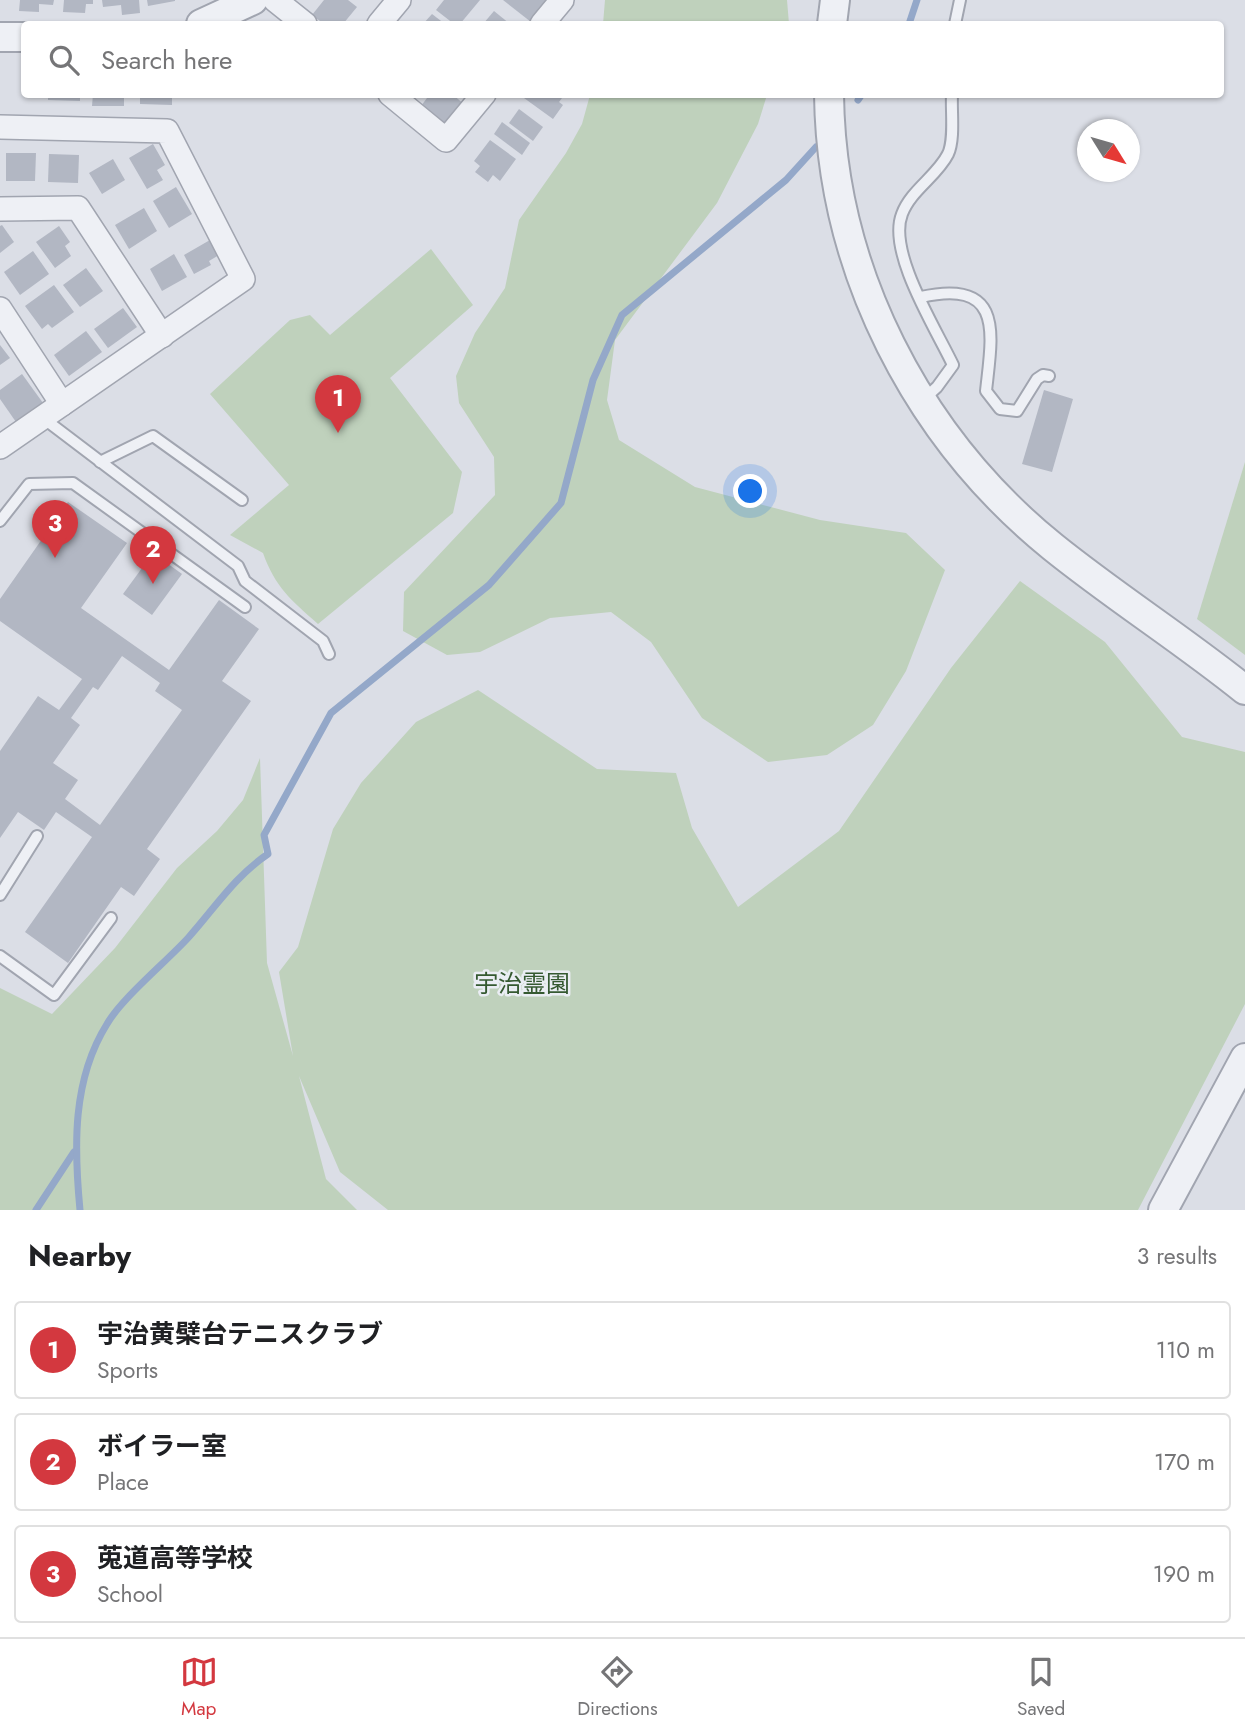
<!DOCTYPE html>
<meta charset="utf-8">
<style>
:root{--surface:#fff;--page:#f2f2f2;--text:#202124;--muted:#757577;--line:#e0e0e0;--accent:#d3383f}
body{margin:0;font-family:Jost,"Noto Sans JP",sans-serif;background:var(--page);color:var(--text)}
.compass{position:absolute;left:1077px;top:119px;width:63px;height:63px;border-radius:50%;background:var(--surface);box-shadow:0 2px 5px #0004;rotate:127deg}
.you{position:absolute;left:751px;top:492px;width:24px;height:24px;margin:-18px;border:5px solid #fff;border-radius:50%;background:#1a73e8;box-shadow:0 0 0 10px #1a73e833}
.badge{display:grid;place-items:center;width:46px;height:46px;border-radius:50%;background:var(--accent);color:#fff;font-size:23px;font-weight:700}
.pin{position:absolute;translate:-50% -58px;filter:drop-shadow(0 2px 4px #0008)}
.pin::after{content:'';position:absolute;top:37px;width:24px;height:21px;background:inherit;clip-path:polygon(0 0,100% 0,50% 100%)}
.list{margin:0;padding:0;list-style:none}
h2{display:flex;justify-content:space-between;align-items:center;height:91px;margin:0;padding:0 28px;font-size:30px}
h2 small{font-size:23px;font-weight:400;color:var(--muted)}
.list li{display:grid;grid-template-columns:46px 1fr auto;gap:21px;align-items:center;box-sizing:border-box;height:98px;margin:0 14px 14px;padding:0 14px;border:2px solid var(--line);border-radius:7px}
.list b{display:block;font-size:26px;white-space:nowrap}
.list p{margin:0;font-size:23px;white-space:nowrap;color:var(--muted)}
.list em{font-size:23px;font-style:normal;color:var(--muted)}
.icon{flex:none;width:38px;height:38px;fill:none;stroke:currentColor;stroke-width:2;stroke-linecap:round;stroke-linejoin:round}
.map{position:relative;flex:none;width:1245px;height:1210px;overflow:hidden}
.search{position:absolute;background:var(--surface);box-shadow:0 2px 5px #0004;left:21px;right:21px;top:21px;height:77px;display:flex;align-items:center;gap:18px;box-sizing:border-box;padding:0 24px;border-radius:7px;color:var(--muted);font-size:26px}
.sheet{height:427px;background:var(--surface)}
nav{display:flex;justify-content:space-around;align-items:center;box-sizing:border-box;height:98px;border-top:2px solid var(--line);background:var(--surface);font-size:19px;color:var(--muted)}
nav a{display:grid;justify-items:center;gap:4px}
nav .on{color:var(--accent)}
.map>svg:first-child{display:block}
.green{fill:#bfd1bc}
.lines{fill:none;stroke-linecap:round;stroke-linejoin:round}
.stream{stroke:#94a8c9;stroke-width:7}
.building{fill:#b2b7c3;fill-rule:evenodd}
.service-casing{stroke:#a1a5b0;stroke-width:14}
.minor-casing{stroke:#a1a5b0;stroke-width:26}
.tertiary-casing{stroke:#a1a5b0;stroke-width:32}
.service{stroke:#eef0f5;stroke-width:10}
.minor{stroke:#eef0f5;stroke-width:23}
.tertiary{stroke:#eef0f5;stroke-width:28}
.labels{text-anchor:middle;stroke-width:5;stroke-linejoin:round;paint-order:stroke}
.park-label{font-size:24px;fill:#355931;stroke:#eaedf4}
</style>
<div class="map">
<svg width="1245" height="1210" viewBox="0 0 1245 1210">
<rect width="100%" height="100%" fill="#dbdee6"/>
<g class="green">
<polygon points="605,0 787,0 789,24 603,24"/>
<polygon points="590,95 767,95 758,124 717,203 615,340 607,400 619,440 695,487 820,520 906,533 945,570 906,671 873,725 827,755 768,762 702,718 651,642 611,612 550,618 480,652 447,655 403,631 404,592 495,495 494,457 459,403 456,376 475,333 505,288 519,220 566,153 582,124"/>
<path d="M431,249L473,305L390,378L462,472L453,513L318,624C291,600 275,587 263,553L230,535L289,485L210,394L290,320L310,315L330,335Z"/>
<polygon points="1245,462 1245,655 1197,619"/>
<polygon points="1020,581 1105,642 1182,737 1245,752 1245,1004 1138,1210 388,1210 340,1172 299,1076 326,1179 357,1210 0,1210 0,988 52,1014 115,948 177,868 217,831 243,800 260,758 267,963 293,1056 279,972 298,947 333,829 361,783 416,722 478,690 597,769 676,773 692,828 738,907 839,831 951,668"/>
</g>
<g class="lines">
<g class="stream">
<polyline points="909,24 917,0"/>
<polyline points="858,100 862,94"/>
<polyline points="36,1210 74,1152"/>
<path d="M80,1210C74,1147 72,1080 107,1024C122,998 166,962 188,938C214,909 235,876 268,854L264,835L331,713L489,585L561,503L593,380L622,315L786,180L816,147"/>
</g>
</g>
<g class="building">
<polygon points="20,0 54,0 53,5 39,4 39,12 19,11"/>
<polygon points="64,0 93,0 93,4 86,4 85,13 63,12"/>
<polygon points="102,0 139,0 140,13 122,15 121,5 103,7"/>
<polygon points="147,0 175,0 175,1 148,6"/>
<polygon points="324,0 348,0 357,7 343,24 324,24 312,15"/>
<polygon points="444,0 480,0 460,24 454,24 436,10"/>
<polygon points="503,0 548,0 531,22"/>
<polygon points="494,11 510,24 483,24"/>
<polygon points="432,14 445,24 423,24"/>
<polygon points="48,94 80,94 80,101 48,100"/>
<polygon points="93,94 124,94 124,106 92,106"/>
<polygon points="140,94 172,94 172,105 140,104"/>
<polygon points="430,94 452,94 465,105 447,127 421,106"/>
<polygon points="527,94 565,94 559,102 563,105 553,119 524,98"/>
<polygon points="519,109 543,127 533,141 509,123"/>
<polygon points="502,122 530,143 522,155 494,134"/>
<polygon points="490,140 516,159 500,181 493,175 488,182 475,172 480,166 474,161"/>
<polygon points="153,144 165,165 157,170 163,180 147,189 129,158"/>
<polygon points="6,153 36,153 35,181 6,181"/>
<polygon points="49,154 79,155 78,183 48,182"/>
<polygon points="113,159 125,180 102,194 89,173"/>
<polygon points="176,187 192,214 169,228 153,201"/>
<polygon points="144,208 157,231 129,249 115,225"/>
<polygon points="2,225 14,242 0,253 0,226"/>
<polygon points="59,226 70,242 65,246 71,256 55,268 36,242"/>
<polygon points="210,240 219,255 209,261 211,265 194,274 184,255"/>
<polygon points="33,251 49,274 20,295 4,272"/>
<polygon points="174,254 187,277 162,291 150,269"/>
<polygon points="86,268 103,291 80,307 63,285"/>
<polygon points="54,285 74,312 52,328 48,324 42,329 25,306"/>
<polygon points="123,308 137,327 108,348 94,329"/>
<polygon points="86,331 102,352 69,376 54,355"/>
<polygon points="0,345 10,358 0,365"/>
<polygon points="22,374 43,403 16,422 0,399 0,390"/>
<polygon points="1044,390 1073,399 1052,472 1022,464"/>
<path d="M68,502L127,543L81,608L169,670L219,600L259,629L222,681L251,701L147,849L160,859L134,896L121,887L68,963L25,932L92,837L56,812L44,830L18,812L0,838V751L38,696L59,710L82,679L0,621V599ZM122,656L160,683L155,691L182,710L100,825L65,799L78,780L53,763L80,725L71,718L93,687L98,690Z"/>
<polygon points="153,553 182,574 152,615 123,594"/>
</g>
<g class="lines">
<g class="service-casing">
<g id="service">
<polyline points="955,24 960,0"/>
<path d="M921,297C1005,278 992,335 986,391L1000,409L1017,411L1037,379L1043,375L1049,376"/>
<path d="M924,399L937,387L953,365C936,329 887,252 902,214C911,190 937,176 948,154C955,139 951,111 952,94"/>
<polyline points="43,418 238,566 245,581 323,641 329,654"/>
<polyline points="100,462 153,436 242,500"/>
<polyline points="0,521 29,484 73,483 245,607"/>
<polyline points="0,895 37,836"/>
<polyline points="0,956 54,995 111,918"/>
</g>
</g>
<g class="minor-casing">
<g id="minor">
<polyline points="275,0 305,24"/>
<polyline points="379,24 399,0"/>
<polyline points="542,24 562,0"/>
<polyline points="390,94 446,140 484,94"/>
<polyline points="0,127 167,131 243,279 0,447"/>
<polyline points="0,209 78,208 162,336"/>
<polyline points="0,309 62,404"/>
</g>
</g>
<g class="tertiary-casing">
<g id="tertiary">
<polyline points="201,24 253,0"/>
<polyline points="832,24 835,0"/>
<polyline points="0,37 24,37"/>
<path d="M829,94C831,270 917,437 1053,547C1115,597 1183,640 1245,690"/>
<polyline points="1163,1210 1245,1058"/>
</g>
</g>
<use href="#service" class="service"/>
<use href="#minor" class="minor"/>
<use href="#tertiary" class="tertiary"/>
</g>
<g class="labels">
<g class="park-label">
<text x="522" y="992">宇治霊園</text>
</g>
</g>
</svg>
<svg class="compass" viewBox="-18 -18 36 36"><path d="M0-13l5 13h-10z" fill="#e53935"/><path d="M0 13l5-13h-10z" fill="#757577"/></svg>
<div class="you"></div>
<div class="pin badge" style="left:338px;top:433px">1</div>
<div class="pin badge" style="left:153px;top:584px">2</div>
<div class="pin badge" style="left:55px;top:558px">3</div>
<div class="search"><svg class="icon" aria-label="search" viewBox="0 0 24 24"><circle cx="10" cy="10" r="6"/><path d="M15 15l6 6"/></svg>Search here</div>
</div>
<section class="sheet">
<h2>Nearby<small>3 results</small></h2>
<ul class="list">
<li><span class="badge">1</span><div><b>宇治黄檗台テニスクラブ</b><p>Sports</p></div><em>110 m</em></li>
<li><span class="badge">2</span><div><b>ボイラー室</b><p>Place</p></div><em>170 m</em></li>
<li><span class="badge">3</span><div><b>莵道高等学校</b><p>School</p></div><em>190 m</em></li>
</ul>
</section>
<nav>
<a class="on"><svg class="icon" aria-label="map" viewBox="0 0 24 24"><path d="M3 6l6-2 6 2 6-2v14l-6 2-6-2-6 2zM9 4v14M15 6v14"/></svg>Map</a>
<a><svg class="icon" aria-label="directions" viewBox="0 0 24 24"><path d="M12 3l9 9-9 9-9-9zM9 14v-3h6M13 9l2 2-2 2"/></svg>Directions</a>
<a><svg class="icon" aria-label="saved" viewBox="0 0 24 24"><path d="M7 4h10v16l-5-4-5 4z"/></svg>Saved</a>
</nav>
